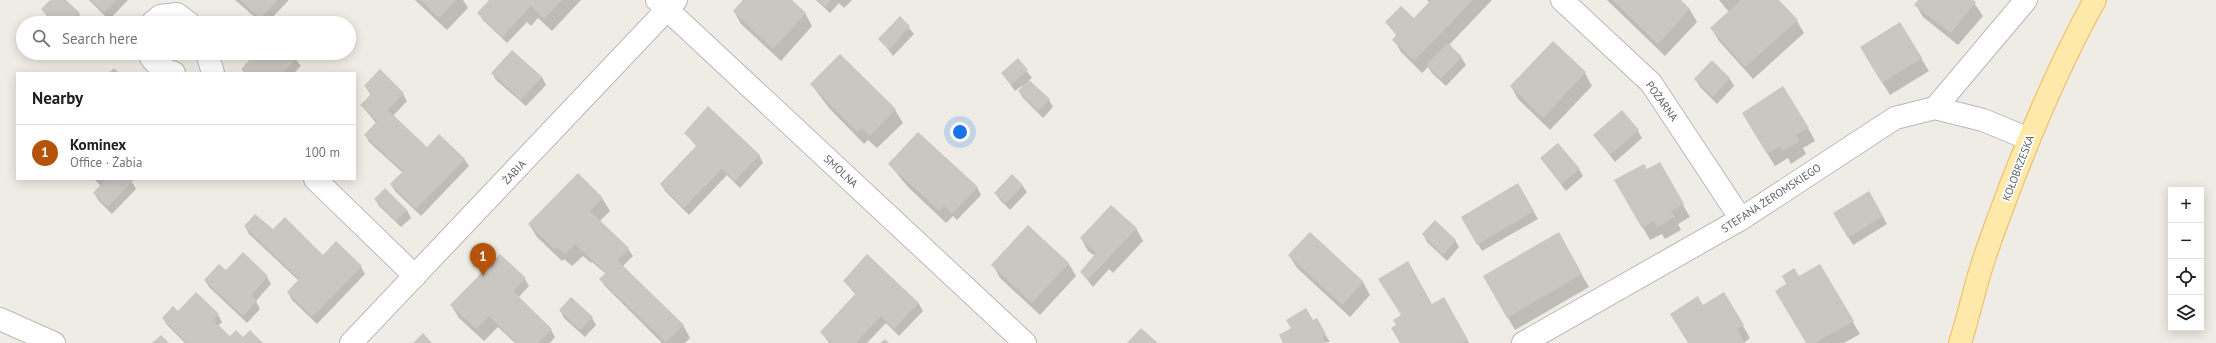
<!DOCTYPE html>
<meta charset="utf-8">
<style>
:root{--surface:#fff;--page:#f6f6f6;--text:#202124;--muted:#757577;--line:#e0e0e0;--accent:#b45309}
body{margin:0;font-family:"PT Sans",sans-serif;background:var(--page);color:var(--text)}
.controls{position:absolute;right:12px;bottom:12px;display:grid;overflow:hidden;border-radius:0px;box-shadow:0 2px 10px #0003}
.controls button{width:36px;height:36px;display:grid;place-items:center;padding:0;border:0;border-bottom:1px solid var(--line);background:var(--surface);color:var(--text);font:20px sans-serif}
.you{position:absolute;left:960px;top:132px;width:14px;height:14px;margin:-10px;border:3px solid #fff;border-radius:50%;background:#1a73e8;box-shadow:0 0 0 6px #1a73e833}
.badge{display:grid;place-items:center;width:26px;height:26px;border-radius:50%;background:var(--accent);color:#fff;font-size:13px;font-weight:700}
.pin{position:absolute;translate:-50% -33px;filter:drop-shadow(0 1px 2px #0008)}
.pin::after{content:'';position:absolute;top:21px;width:14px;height:12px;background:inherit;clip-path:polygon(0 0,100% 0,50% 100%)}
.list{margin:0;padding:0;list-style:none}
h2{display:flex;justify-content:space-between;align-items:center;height:52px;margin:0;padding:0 16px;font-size:17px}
h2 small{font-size:13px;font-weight:400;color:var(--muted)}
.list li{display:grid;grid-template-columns:26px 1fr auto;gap:12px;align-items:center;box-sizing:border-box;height:56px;padding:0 16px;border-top:1px solid var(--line)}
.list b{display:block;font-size:15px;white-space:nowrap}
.list p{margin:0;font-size:13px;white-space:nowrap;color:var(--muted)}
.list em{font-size:13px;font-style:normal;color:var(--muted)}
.icon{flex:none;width:22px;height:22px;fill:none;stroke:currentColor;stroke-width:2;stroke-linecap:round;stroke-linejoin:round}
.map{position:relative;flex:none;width:2216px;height:343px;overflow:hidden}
.search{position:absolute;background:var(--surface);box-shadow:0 2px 10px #0003;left:16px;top:16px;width:340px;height:44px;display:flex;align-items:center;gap:10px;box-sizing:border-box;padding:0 14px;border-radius:22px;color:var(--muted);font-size:15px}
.panel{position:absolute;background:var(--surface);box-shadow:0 2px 10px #0003;left:16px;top:72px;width:340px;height:108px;border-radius:0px}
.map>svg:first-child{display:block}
.shadow{fill:#0003}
.building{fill:#cac7c3}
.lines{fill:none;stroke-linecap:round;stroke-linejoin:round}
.minor-casing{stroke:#b6b8bc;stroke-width:24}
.major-casing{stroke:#f1b95d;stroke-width:24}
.minor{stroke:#fff;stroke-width:22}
.major{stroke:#fee9ab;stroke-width:22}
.labels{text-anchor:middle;stroke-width:3.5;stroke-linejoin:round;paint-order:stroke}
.street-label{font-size:11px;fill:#5d6266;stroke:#fff}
</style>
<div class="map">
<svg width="2216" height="343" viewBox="0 0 2216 343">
<rect width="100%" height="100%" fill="#efece5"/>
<g class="shadow">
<polygon points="51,0 64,0 79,14 83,21 81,23 53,23 42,10"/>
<polygon points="89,0 128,0 109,20"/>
<polygon points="235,0 288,0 288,1 267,23 262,23"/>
<polygon points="415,0 463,0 468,8 447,30"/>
<polygon points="491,0 581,0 552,31 538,18 531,26 527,22 507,43 483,20 478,13"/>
<polygon points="742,0 791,0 805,13 812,26 781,61 741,24 734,11 743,2"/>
<polygon points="816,0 852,0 844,8 839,3 830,13"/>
<polygon points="1427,0 1492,0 1449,45 1461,57 1466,65 1446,86 1432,73 1428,67 1422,73 1401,52 1394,40 1397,36 1386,22 1413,19 1430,3"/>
<polygon points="1607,0 1680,0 1690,10 1697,22 1665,56"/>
<polygon points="1719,0 1778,0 1797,21 1804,33 1753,79 1719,41 1711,28 1729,12"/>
<polygon points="1920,0 1972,0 1983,16 1958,45 1923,17 1916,5"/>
<polygon points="900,17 914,34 893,56 880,39"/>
<polygon points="1900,24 1929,71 1890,95 1868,60"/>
<polygon points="1553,43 1585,73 1592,86 1550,130 1518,99 1511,86"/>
<polygon points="512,51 542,77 546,85 526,106 496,80 492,73"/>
<polygon points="257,53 291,53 301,66 294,73 244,73 242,69"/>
<polygon points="302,53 312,53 308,58"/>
<polygon points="840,55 895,110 903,123 877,148 868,140 864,144 829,108 811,84"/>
<polygon points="1018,60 1032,78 1028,81 1049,100 1053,107 1043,118 1023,98 1019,91 1023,85 1015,91 1002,73"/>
<polygon points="1712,62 1730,79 1734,86 1717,104 1700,87 1696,80"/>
<polygon points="380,70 403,94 407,101 393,116 427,148 464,159 469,166 421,216 396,192 391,185 403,173 369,142 365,135 376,123 361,105 371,95 365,86"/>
<polygon points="1750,126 1808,128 1815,141 1803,148 1806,154 1791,164 1788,158 1775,166"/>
<polygon points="1638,131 1642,138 1615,162 1595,136"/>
<polygon points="685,133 759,155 763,163 740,188 727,175 689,215 665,191 661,184 697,147"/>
<polygon points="1541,158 1579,169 1583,176 1566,191"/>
<polygon points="1659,163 1690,217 1678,224 1681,230 1665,239 1662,234 1650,240 1616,181 1647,170"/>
<polygon points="889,164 977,187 981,195 957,220 953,216 946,223 908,187"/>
<polygon points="94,179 130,179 136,189 112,214 98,200 94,193 101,186"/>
<polygon points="1022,185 1027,192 1010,210 1000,200 995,193"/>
<polygon points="1518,185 1538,219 1482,251 1462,217"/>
<polygon points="1869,192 1887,224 1853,245 1834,213"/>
<polygon points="602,198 610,211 600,221 628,249 633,256 622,267 683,325 690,338 685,343 662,343 605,286 600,279 606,274 592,262 591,263 583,256 572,266 564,259 562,261 537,237 529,224"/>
<polygon points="375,199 407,210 411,218 401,227 379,206"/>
<polygon points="245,226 273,231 323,256 361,267 365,274 317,324 292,300 288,292 299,281 249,234"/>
<polygon points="1028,226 1069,264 1076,276 1040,315 1000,278 993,265"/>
<polygon points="1136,228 1143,241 1113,273 1109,269 1093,287 1081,272 1095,256 1088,251 1081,238"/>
<polygon points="1423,234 1455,240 1459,247 1447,261 1427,242"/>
<polygon points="1558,234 1589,287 1515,330 1484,277"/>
<polygon points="1289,255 1363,282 1370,295 1350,317 1297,268"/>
<polygon points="867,256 919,304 923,311 899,336 886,323 867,343 829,343 821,332 856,295 844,281"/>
<polygon points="1819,265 1860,334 1844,343 1807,343 1799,277"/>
<polygon points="226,272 267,277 271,284 256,301 260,309 247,323 209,287 205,280"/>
<polygon points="525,279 529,286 518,298 551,330 555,337 550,343 515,343 498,327 484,341 459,318 451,305"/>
<polygon points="196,293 218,315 222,322 218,326 230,338 262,343 185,343 167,325 163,318 178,312"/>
<polygon points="1724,293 1750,338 1744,343 1688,343 1703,306"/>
<polygon points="1443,299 1469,343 1401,343 1397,325 1402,316 1431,306"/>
<polygon points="560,310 592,318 596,325 585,337 564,318"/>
<polygon points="1316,320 1330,342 1285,343 1313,321"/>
</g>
<g class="building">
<polygon points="50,0 66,0 80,13 70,23 55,23 41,9"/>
<polygon points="91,0 116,0 104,13"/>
<polygon points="240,0 278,0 260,19"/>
<polygon points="420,0 456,0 439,18"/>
<polygon points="489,0 562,0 544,19 531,6 502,37 477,13"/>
<polygon points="743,0 792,0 806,13 773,49 733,11"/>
<polygon points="818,0 831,0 825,7"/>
<polygon points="1431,0 1473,0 1414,61 1392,40 1397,34 1385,22 1401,6 1414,18"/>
<polygon points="1612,0 1681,0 1690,9 1658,44"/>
<polygon points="1741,0 1779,0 1798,20 1745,67 1710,28"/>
<polygon points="1918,0 1973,0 1976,2 1951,33 1914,5"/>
<polygon points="900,16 910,26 889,50 878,39"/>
<polygon points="289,19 294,23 286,23"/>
<polygon points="1900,22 1922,58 1882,83 1860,47"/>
<polygon points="1553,41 1586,72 1543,118 1510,86"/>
<polygon points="1448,43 1462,57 1441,79 1426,65"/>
<polygon points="512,50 542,77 521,100 491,73"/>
<polygon points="256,53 293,53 297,58 283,73 245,73 241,69"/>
<polygon points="840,54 896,109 870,136 861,128 857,132 810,84"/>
<polygon points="1018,58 1028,70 1011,85 1001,73"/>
<polygon points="1712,60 1730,78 1713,97 1694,79"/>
<polygon points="114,68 119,73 109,73"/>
<polygon points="380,69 404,93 388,110 427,147 439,134 465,159 416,209 390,184 403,171 364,135 377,121 360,105 372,93 364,86"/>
<polygon points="1029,80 1050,99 1038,111 1018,91"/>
<polygon points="1783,86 1809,128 1796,135 1800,141 1783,151 1780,146 1767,154 1742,113"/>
<polygon points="708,106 760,155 735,181 722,169 684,208 660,184 697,145 684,133"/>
<polygon points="1622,110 1639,130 1610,155 1593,135"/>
<polygon points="918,132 978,187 952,214 944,206 939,211 888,164"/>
<polygon points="1558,143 1580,169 1561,184 1540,158"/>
<polygon points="1660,162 1684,204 1671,211 1675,217 1657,227 1654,221 1642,228 1614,180 1644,164 1647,169"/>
<polygon points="578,173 603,198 590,211 629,248 618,261 684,325 666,342 599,279 606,273 575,244 565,254 556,247 554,249 528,224"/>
<polygon points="1012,174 1023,185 1006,203 994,193"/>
<polygon points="106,179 131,179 133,181 108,207 93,193"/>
<polygon points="1518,183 1534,211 1477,245 1461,217"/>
<polygon points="385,188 407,210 396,221 374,199"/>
<polygon points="1869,191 1883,216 1848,238 1833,213"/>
<polygon points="1111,205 1137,228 1088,280 1080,272 1096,253 1080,238"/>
<polygon points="255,214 273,229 285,217 323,255 336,241 362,266 312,317 287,292 299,279 244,226"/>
<polygon points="1435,220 1456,240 1443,255 1422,234"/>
<polygon points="1028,225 1069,263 1032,303 991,265"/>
<polygon points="1310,232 1364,282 1342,305 1288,255"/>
<polygon points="1559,232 1582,274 1507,318 1483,276"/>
<polygon points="243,252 268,276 251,295 257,301 243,316 204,280 219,264 226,270"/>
<polygon points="500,254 526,278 513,291 552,329 538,343 517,343 489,316 476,329 450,305"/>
<polygon points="867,254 919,303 894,329 881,316 856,343 831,343 820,332 856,293 843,281"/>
<polygon points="1408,261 1432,304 1444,297 1468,340 1462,343 1400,343 1391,328 1396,325 1393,320 1401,315 1378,279"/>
<polygon points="1820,264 1854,321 1815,343 1806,343 1775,291 1786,284 1782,276 1794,268 1799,276"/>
<polygon points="196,292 219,314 213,320 230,336 236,330 243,337 250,330 263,343 187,343 162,318 173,306 178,311"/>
<polygon points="1724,292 1744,325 1737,329 1745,343 1688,343 1670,314 1698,296 1703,305"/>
<polygon points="571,297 593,317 580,330 559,310"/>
<polygon points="1306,308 1313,320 1317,318 1326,334 1322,337 1326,343 1283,343 1279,335 1291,328 1286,320"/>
<polygon points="1141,328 1158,343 1127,343"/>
<polygon points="423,333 432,343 413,343"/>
<polygon points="161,335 169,343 152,343"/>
<polygon points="885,339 889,343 880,343"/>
</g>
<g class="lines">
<g class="minor-casing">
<g id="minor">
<polyline points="657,0 1025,343"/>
<polyline points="1562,0 1651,83 1741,219"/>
<polyline points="152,23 160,16 177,14 189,23"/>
<path d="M149,53C152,63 165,70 174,73"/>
<polyline points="207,53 213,73"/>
<polyline points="1935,108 2026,0"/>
<polyline points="315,179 415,276"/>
<polyline points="0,319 54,343"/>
<polyline points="351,343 676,0"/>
<polyline points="1523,343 1741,219 1895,118 1935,108 1983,120 2029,139"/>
</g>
</g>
<g class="major-casing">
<path id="major" d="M1960,343C1970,312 1976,280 1987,250C2017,165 2051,79 2095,0"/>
</g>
<use href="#minor" class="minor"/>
<use href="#major" class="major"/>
</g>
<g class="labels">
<g class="street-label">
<text transform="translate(1662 101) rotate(54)" y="4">POŻARNA</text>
<text transform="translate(2018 168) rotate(-69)" y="4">KOŁOBRZESKA</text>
<text transform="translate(841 171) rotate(43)" y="4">SMOLNA</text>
<text transform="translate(514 172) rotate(-47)" y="4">ŻABIA</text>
<text transform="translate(1771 198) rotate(-33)" y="4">STEFANA ŻEROMSKIEGO</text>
</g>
</g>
</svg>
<div class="controls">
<button>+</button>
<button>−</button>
<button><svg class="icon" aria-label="locate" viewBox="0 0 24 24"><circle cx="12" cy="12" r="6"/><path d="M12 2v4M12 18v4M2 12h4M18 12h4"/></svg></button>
<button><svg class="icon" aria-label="layers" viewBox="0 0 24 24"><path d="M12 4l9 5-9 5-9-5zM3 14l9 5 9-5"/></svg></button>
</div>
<div class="you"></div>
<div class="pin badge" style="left:483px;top:276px">1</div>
<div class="search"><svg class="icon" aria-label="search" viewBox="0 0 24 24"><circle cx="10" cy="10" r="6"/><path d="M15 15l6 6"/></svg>Search here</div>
<section class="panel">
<h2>Nearby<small></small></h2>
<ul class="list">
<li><span class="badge">1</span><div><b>Kominex</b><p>Office · Żabia</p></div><em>100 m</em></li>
</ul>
</section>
</div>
